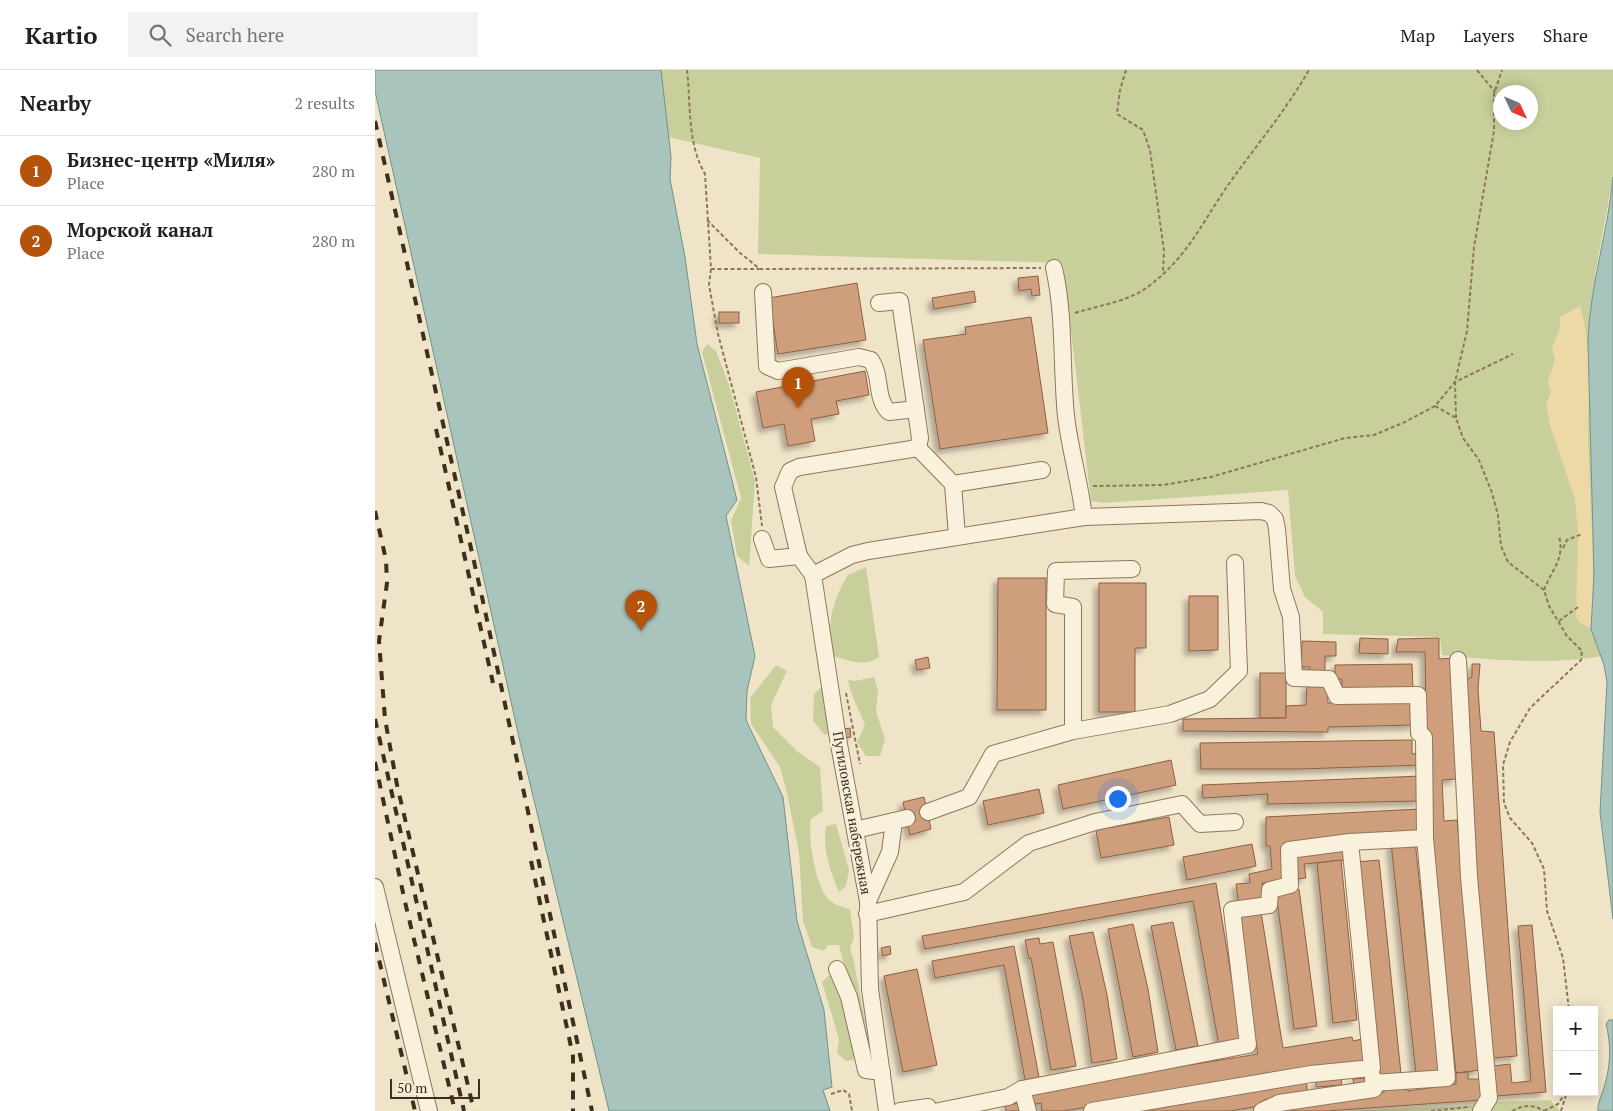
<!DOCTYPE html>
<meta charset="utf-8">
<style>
:root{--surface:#fff;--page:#f2f2f2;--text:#202124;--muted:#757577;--line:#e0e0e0;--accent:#b45309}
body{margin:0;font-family:"PT Serif",serif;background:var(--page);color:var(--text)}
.controls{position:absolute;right:15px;bottom:15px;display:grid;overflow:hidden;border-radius:0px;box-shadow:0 2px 12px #0003}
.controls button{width:45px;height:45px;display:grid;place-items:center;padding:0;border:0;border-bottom:1px solid var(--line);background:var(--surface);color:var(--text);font:25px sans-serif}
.compass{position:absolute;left:1118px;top:15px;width:45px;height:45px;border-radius:50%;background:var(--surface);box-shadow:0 2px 12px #0003;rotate:134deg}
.scale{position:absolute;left:15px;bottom:12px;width:90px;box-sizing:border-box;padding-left:5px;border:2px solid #3d2e20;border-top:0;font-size:14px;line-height:18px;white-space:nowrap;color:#3d2e20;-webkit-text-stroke:4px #f7eed8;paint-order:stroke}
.you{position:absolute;left:742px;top:728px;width:18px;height:18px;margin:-12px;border:4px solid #fff;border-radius:50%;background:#1a73e8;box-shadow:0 0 0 8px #1a73e833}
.badge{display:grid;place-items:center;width:32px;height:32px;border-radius:50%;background:var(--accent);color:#fff;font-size:16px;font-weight:700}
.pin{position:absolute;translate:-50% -41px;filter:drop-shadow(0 1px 2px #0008)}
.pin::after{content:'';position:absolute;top:26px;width:18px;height:15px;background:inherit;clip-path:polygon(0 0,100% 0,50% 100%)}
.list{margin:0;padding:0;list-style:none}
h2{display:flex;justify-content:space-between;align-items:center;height:65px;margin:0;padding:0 20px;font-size:21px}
h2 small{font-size:16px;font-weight:400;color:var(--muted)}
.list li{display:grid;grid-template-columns:32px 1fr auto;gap:15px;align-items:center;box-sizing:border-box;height:70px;padding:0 20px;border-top:1px solid var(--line)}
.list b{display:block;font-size:19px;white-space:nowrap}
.list p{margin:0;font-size:16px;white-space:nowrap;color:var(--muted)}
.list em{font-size:16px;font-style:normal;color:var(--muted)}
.icon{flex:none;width:28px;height:28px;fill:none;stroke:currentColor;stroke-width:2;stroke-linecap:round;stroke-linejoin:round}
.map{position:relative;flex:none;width:1238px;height:1041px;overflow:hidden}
header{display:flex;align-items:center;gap:30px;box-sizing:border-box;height:70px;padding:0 25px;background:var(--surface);border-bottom:1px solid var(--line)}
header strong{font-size:24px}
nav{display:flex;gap:28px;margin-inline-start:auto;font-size:18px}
.search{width:350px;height:45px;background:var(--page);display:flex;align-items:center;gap:12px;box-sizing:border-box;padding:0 18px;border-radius:0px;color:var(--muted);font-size:19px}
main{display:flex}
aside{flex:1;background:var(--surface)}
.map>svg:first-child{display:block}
.green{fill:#c9cf9b;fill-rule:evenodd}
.sand{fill:#ecd9a5}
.water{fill:#a9c4bc;stroke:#6f938a}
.building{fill:#cf9f7d;stroke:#8d5f41;filter:url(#shadow)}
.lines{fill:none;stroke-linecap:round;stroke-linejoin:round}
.minor-casing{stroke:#8d765c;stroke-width:18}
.path{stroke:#8d765c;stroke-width:2;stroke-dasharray:4 2.5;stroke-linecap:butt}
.minor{stroke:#faf1dc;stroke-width:16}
.rail{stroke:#3d2e20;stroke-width:4;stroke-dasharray:9 9;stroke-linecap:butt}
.labels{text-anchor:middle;stroke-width:4.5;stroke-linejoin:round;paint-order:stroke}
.street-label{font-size:14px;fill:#3d2e20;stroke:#f7eed8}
</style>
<header>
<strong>Kartio</strong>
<div class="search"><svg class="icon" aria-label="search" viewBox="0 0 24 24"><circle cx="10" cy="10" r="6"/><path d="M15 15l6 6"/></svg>Search here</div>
<nav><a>Map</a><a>Layers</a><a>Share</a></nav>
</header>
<main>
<aside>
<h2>Nearby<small>2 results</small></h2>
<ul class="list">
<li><span class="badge">1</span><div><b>Бизнес-центр «Миля»</b><p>Place</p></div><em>280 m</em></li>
<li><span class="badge">2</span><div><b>Морской канал</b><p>Place</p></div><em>280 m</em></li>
</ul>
</aside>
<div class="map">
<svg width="1238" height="1041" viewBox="0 0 1238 1041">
<defs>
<filter id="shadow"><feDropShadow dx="-4.5" dy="4.5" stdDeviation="2.5" flood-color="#0004"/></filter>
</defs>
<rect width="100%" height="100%" fill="#f0e4c8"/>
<g class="green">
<path d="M286,0H1238V107L1221,199L1213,271L1219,505L1216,559L1226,586C1182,595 1112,590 1067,585L1065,567L948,564V542L930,527L920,506L913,420L729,433L716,431L688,193L383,184L385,88L293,67ZM1126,22H1156V52H1126Z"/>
<polygon points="332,274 341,281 354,315 380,411 374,496 362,486 356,451 366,428 327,282"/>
<path d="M491,497L504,587C490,598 473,590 458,586C450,557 458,529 473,505Z"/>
<path d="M401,595L412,601L396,635L398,657L423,682L445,697L448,741L436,749C433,769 439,808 451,826C456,834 467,837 475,839L479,867L475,879L478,887L491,955L484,953L464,875H453L449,881L437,877L428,851L424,783L412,723L405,697L376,654L375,628Z"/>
<path d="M499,607L503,621L501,641L510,669L505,686H491L482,672L490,655C484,639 476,627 473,610L480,611Z"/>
<polygon points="450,614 458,661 450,665 438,651 439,624"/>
<path d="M461,754L474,800L471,816L464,822C455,801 447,778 451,756Z"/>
<polygon points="454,905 461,906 481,980 478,990 471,991 462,983 464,969 447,912"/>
<polygon points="1175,1030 1185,1041 1113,1041 1117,1032"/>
<polygon points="1099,1036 1097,1041 970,1041"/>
</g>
<path class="sand" d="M1205,236C1218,279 1213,325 1213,369C1215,433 1221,496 1216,559L1204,552L1201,546L1203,463L1200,429L1175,355L1171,335L1176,321L1173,312L1180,290L1177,278L1185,258V247Z"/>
<g class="water">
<polygon points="0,0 286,0 296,87 295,109 310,187 322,274 362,430 351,446 380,586 372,621 371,650 408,727 422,851 449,940 457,1017 448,1020 455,1041 234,1041 145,672 0,21"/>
<path d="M1238,107V849L1225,742L1232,612L1229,595L1216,559L1219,505L1213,271C1215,215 1233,162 1238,107Z"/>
<path d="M1234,950H1238V1041H1223C1222,1032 1228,1023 1230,1014C1236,993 1236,974 1231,954Z"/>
</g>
<g class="building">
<polygon points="663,206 665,225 657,226 656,219 644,221 643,208"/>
<polygon points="482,213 491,270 403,284 394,228"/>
<polygon points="599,221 601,232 559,239 557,228"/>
<rect x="344" y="242" width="20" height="11"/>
<polygon points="656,247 673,363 565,379 548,270 591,264 590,257"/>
<polygon points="490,301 494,325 461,331 464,344 436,349 440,371 413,376 409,354 388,358 381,322"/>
<polygon points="623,508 671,508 671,640 622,640"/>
<polygon points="724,513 771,513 771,578 760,578 760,642 724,642"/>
<polygon points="814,526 843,526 843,580 814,581"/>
<polygon points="985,568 1013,569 1013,584 984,583"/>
<polygon points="1064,568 1064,589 1079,588 1081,709 1067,710 1069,751 1082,750 1105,1000 1081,1003 1053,747 1050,582 1021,582 1023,569"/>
<polygon points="927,571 961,572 961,586 950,586 950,602 935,602 935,597 926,597"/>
<polygon points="553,587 555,598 542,600 540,590"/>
<polygon points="1037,594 1038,619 967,620 967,609 960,609 960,595"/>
<polygon points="1097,594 1105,594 1103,619 1106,661 1119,662 1142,986 1117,988 1099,795 1091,610 1097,607"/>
<rect x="885" y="603" width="26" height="45"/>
<polygon points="952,614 953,633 1039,631 1039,655 953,657 953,662 808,661 808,649 911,648 911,636 931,635 932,615"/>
<polygon points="475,658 476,667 471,668 469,659"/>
<polygon points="1037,670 1037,684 1047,683 1047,695 924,699 826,699 825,673"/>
<polygon points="796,690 801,715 688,739 683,715"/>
<polygon points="1046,706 1045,731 892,734 893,724 828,728 827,715"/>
<polygon points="664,719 669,743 613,755 608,731"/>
<polygon points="549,727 556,759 535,765 528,732"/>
<polygon points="1045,739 1045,761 910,773 910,810 887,813 889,833 864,836 861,814 875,813 874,804 897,799 895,776 891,776 891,747"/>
<polygon points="794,747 799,775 726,788 721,760"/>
<polygon points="1040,770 1064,1001 1041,1004 1016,773"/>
<polygon points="877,774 881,796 812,810 808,787"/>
<polygon points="969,778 970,790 929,794 931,808 920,809 917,784"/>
<polygon points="966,790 982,950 958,953 942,793"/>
<polygon points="1004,790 1026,1004 1004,1006 982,792"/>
<polygon points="841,813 867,972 844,976 818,831 550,879 547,866"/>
<polygon points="924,819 942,956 919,959 901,823"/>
<polygon points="886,842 908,978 977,967 978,971 987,969 991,991 688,1041 667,1041 666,1033 655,1035 653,1021 883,984 860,846"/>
<polygon points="798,852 823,976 801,980 776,856"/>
<polygon points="758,854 773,919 783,982 758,987 733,859"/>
<polygon points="1157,855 1171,1022 1121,1026 1118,996 1135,994 1137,1013 1156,1011 1143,856"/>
<polygon points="718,862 732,925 742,989 717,993 708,929 694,866"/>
<polygon points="664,868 665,874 678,872 701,996 676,1000 656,888 654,889 650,870"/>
<polygon points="515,876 516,884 508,886 506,878"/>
<polygon points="639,876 664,1007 650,1010 629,895 560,908 557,891"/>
<polygon points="542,899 562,995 528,1002 509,906"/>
<polygon points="1093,1002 1093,1009 1107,1009 1107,1030 951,1041 899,1041 924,1032 1009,1022 1009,1017 1033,1015 1033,1021 1081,1014 1081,1003"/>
<polygon points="989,1008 990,1013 979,1014 978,1009"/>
<polygon points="966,1009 967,1015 941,1017 941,1011"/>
<polygon points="931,1011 933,1023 889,1030 890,1035 855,1041 747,1041"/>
<polygon points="648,1032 649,1041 631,1041 630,1036"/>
</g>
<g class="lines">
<g class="minor-casing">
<g id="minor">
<path d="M679,198C690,246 686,297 691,346C695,380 705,413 709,447"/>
<path d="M388,222L392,296L403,301L484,287L496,290C507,306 500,329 514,342L541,339"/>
<polyline points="543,378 578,414 667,400"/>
<polyline points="578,414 582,466"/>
<polyline points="387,469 394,489 424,486"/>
<polyline points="438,505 477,485 493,481 709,447 886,441 894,443 900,449 902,459 907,519 916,547 919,608 954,609 962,626 1043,625 1044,663 1049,667 1050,768 975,772 914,780 915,815 895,820 894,835 857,840 873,975 647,1019 633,1027 564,1041"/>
<polyline points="438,505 463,669 493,831 495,919 512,1041"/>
<polyline points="438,505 424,486 408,417 415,401 424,397 543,378 545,368 525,231 504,233"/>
<polyline points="1083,590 1094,807 1114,1028 1106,1041"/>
<polyline points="698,661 795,644 835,629 864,601 860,493"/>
<polyline points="553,742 594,727 618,684 698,661 698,537 680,534 681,501 757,499"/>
<polyline points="480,760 532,748"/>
<polyline points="0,817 54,1041"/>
<polyline points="493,831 515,782 519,751"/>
<polyline points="492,844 589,822 654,773 720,752 807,734 825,754 860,752"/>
<polyline points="462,899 474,927 491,1000 507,1002"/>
<polyline points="998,1013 1072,1008 1050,768"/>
<polyline points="647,1019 653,1041"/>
<polyline points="525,1041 553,1037 556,1041"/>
<polyline points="717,1041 936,1004 997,998 975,772"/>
<polyline points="887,1041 904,1033 999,1019 998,1008"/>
</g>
</g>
<g class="path">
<path d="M312,0C316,35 312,73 330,104L336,199L334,215L343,264L381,407L387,456"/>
<polyline points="751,0 745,20 742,44 768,60 775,80 789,181 788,203"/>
<polyline points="1102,0 1120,22"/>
<polyline points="332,150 364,182 385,199 666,198"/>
<polyline points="336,199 384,199"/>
<path d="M700,243C725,235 753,232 774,216C812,187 826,155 851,118C879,78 910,42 934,0"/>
<polyline points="1060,336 1081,348 1088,368 1104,390 1117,423 1123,445 1126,476 1133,492 1169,520 1174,536 1192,566 1207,581 1206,590 1155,638 1135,672 1128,695 1129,733 1135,748 1157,773 1169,799 1172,841 1188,888 1194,940"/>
<polyline points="1081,348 1080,312 1092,261 1099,177 1119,61 1119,24 1127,0"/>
<polyline points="718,416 788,415 836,407 970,368 999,365 1030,352 1060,336 1080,312 1138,284"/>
<polyline points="1188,478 1192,470 1207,464"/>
<path d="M1169,520C1177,499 1190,489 1184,466"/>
<polyline points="1184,551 1203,537"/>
<polyline points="471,623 485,694"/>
<polyline points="456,1024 468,1020 474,1024 477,1041"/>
<polyline points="1056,1041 1093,1037"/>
<path d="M1137,1041C1148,1035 1158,1034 1169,1041"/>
<polyline points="1169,1041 1183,1034 1191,1022"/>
<polyline points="1186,1041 1191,1025"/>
</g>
<use href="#minor" class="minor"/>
<g class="rail">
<polyline points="0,51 109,536 217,1041"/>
<polyline points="61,359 118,613"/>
<polyline points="0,441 11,490 12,513 4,571 10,649 22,715 99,1041"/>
<polyline points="0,649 89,1041"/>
<polyline points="0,692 30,832 80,1041"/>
<polyline points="156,791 198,986 198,1041"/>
<polyline points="0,873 40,1041"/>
</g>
</g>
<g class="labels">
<g class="street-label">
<text transform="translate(477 743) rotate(80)" y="5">Путиловская набережная</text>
</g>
</g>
</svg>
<div class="controls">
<button>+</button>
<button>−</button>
</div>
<svg class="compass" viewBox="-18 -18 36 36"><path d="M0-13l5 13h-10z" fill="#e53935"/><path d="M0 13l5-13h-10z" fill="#757577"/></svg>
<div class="scale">50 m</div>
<div class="you"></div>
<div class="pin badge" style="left:423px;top:338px">1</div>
<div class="pin badge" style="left:266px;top:561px">2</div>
</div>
</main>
